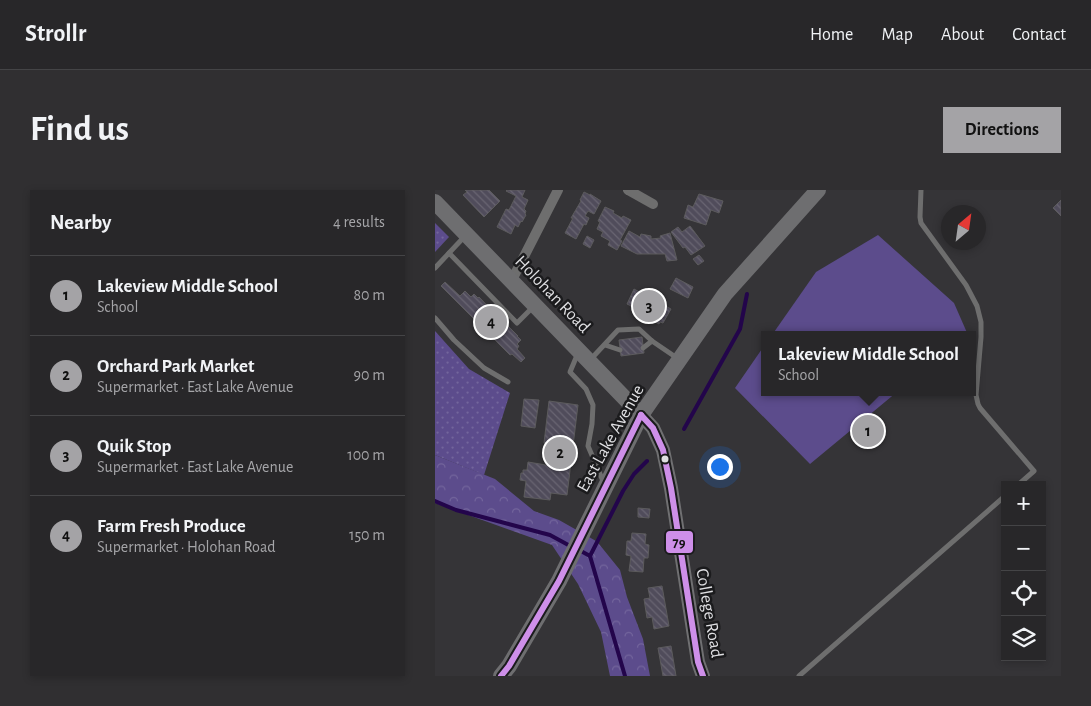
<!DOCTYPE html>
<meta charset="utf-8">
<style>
:root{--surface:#282729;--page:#302f31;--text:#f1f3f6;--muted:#a5a5a8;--line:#444446;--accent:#a4a3a6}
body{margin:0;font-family:"Alegreya Sans",sans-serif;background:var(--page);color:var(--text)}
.controls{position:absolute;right:15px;bottom:15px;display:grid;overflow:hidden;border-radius:0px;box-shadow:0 2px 8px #0003}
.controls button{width:45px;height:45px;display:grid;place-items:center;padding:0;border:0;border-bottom:1px solid var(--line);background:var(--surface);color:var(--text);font:25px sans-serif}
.compass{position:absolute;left:506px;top:15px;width:45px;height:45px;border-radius:50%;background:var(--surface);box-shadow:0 2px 8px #0003;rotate:29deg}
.you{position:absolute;left:284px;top:276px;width:18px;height:18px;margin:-12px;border:4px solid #fff;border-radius:50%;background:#1a73e8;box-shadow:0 0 0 8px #1a73e833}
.badge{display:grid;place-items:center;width:32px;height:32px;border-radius:50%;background:var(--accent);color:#111;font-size:16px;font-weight:700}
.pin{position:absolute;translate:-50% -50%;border:2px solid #fff;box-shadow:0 1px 5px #0006}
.popup{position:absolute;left:326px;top:141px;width:215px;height:65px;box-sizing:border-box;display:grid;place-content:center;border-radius:0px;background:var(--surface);filter:drop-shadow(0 1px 4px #0005);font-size:16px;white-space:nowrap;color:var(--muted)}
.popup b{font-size:19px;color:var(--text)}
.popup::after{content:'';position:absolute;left:50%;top:100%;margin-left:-10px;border:10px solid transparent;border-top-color:var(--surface)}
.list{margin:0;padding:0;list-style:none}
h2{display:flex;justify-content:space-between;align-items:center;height:65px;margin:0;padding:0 20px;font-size:21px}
h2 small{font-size:16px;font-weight:400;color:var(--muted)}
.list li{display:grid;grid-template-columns:32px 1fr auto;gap:15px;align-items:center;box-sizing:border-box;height:80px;padding:0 20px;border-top:1px solid var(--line)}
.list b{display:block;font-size:19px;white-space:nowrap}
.list p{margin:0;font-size:16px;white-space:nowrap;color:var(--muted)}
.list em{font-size:16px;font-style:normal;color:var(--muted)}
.icon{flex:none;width:28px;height:28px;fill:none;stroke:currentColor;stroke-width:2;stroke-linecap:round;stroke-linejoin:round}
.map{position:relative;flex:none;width:626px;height:486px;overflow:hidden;border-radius:0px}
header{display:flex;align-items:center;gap:30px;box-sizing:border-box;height:70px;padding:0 25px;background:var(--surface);border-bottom:1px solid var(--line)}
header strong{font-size:24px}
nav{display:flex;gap:28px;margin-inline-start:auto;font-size:18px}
.intro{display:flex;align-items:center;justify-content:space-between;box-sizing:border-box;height:120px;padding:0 30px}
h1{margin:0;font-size:35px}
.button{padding:12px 22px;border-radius:0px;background:var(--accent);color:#111;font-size:18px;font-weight:700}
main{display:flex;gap:30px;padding:0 30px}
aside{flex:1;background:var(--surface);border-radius:0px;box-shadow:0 2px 8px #0003}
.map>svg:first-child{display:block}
.grass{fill:url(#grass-dots)}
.forest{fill:url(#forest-crowns)}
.park{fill:#5c4c8c}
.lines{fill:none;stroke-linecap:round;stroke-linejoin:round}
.stream{stroke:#23054b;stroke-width:4}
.building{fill:url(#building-back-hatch);stroke:#5c5b5d}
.lane{stroke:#6e6e6e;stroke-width:5}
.street{stroke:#6e6e6e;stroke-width:10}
.secondary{stroke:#707072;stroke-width:14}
.primary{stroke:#6e6e70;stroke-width:16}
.bus-1-casing{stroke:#1b1b1d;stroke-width:10}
.bus-1{stroke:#ce8fe9;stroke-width:6}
.bus-dot{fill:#dfdfe2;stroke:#1b1b1d;stroke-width:2}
.labels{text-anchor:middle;stroke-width:5;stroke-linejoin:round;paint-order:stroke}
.street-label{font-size:18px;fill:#dfdfe2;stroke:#1b1b1d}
.line-badge{stroke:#1b1b1d;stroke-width:2}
.pale-badge-label{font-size:14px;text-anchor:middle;font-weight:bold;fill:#111}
</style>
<header>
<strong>Strollr</strong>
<nav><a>Home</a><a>Map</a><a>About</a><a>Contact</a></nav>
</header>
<div class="intro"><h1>Find us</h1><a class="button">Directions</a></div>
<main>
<aside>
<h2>Nearby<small>4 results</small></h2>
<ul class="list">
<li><span class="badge">1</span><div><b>Lakeview Middle School</b><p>School</p></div><em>80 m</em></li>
<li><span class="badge">2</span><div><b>Orchard Park Market</b><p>Supermarket · East Lake Avenue</p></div><em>90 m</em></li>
<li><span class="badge">3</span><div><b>Quik Stop</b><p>Supermarket · East Lake Avenue</p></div><em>100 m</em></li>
<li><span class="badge">4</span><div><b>Farm Fresh Produce</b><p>Supermarket · Holohan Road</p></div><em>150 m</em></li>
</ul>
</aside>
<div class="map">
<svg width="626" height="486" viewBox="0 0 626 486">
<defs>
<pattern id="grass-dots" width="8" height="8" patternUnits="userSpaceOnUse" patternTransform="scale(1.25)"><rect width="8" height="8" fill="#5c4c8c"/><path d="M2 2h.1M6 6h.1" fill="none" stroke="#73659c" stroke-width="1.8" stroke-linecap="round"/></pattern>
<pattern id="forest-crowns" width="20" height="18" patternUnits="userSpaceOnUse" patternTransform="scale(1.25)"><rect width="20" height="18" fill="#5c4c8c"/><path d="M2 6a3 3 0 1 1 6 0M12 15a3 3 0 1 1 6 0" fill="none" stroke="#73659c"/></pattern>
<pattern id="building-back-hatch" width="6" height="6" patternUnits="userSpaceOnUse" patternTransform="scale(1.25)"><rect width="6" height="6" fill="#504c5b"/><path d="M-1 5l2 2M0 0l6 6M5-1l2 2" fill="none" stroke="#696572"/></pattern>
</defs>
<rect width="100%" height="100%" fill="#353437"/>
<g class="grass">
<polygon points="0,33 14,47 0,62"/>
<polygon points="0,141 34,179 75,203 49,285 0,265"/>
</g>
<polygon class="forest" points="0,265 60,289 99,321 124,330 161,351 164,354 185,380 192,407 208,449 215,486 175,486 166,442 143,394 117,355 0,313"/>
<g class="park">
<polygon points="443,45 519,113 533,145 337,145 381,82"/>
<polygon points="329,156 329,202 462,202 375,274 300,198"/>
</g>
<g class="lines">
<g class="stream">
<polyline points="249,239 305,139 312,104"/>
<polyline points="0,311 21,320 115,345 137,357"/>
<polyline points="144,360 155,366"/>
<polyline points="190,486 155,366 188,301 199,284 212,271"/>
</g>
</g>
<g class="building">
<polygon points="30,0 54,0 65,11 49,27 28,5 32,2"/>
<polygon points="72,0 90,0 87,7 93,10 89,19 91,21 90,24 91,25 87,32 86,31 83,37 80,35 76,44 62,37 71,19 74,20 81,6 71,1"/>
<polygon points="149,2 155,5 155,4 166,11 159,24 153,21 150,26 154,28 151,35 149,34 141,49 130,43 138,28 136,28 146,11 145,10"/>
<polygon points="264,4 288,11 284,23 276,20 271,35 249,28 253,15 258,17"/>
<polygon points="626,10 626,26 618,18"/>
<polygon points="170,17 179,21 178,23 187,28 188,26 196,30 185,50 187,51 182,60 173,55 175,51 166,46 168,42 162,39 165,32 163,31"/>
<polygon points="255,36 270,56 256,65 250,57 248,58 236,42 243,37 247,42"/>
<polygon points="194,41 205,47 206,44 216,46 216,49 226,48 225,46 235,43 242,70 232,71 230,64 202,64 186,56"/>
<polygon points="152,46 159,50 155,58 148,54"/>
<polygon points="264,65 269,71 263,75 258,69"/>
<polygon points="241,88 258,97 253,108 235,99"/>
<polygon points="10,92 25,106 30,101 36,107 39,104 43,108 44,107 63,127 66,124 73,130 70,133 83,146 82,146 86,150 82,154 84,156 82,159 90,168 86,172 77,164 75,165 6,96"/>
<polygon points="199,99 236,119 228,133 225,132 224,134 201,122 202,119 192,114"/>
<polygon points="207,147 209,163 186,166 184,150"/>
<polygon points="89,209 104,210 100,238 86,236"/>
<polygon points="114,211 143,215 132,305 116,303 115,310 89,307 91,291 85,290 86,283 88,283 88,280 92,280 93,272 111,275 114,254 109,253"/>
<polygon points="203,318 215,319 214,328 203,327"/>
<polygon points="197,343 211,344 210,354 214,355 213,368 209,368 208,382 194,381 196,366 191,365 192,351 196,351"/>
<polygon points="227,396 234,436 219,439 217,427 212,428 209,409 215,408 213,398"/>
<polygon points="236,456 241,486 228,486 223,458"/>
</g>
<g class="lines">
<g class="lane">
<polyline points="486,0 485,27 486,33 531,95 542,116 546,132 546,147 541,205 543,214 545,218 599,281 583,295"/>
<polyline points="14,63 82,133 98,117"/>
<polyline points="0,78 30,46"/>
<polyline points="0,128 19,150 49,178 73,192"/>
<polyline points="170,155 185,160"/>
<polyline points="208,158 217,151"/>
<polyline points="143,163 135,182 151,199 158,215 157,234 153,256 168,291"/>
<polyline points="156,169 183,140 204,139 217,151 242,168"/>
<polyline points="364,486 570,306"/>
</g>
<g class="street">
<polyline points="193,0 218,14"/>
<polyline points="77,90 123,0"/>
</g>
<polyline class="secondary" points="206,225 218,238 228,260 236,298 263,472 268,486"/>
<g class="primary">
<polyline points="0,12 206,225"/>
<polyline points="66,486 74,476 124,391 206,225 290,104 383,0"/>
</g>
<g class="bus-1-casing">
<g id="bus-1">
<polyline points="206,225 218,238 228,260 236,298 263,472 268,486"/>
<polyline points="66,486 74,476 124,391 206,225"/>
</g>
</g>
<use href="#bus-1" class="bus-1"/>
</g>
<circle class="bus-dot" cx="230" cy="269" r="4.5"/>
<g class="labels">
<g class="street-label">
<text transform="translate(118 104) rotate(46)" y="6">Holohan Road</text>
<text transform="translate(175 248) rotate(-61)" y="6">East Lake Avenue</text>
<text transform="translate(275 423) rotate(80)" y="6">College Road</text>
</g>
</g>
<rect class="line-badge" x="230" y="340" width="29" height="24" rx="5" fill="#ce8fe9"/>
<g class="pale-badge-label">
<text x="244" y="357">79</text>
</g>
</svg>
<div class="controls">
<button>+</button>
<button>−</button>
<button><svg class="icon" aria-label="locate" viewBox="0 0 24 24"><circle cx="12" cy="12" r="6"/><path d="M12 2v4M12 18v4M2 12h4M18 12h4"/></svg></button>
<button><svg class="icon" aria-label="layers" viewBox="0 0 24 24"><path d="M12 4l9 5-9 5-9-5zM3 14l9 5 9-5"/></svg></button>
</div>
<svg class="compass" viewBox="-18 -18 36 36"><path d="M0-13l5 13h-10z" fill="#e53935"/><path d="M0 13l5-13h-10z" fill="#a5a5a8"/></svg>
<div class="you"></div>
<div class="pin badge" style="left:433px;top:241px">1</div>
<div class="popup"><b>Lakeview Middle School</b>School</div>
<div class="pin badge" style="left:125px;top:263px">2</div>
<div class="pin badge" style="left:214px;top:116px">3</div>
<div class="pin badge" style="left:56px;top:132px">4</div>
</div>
</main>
